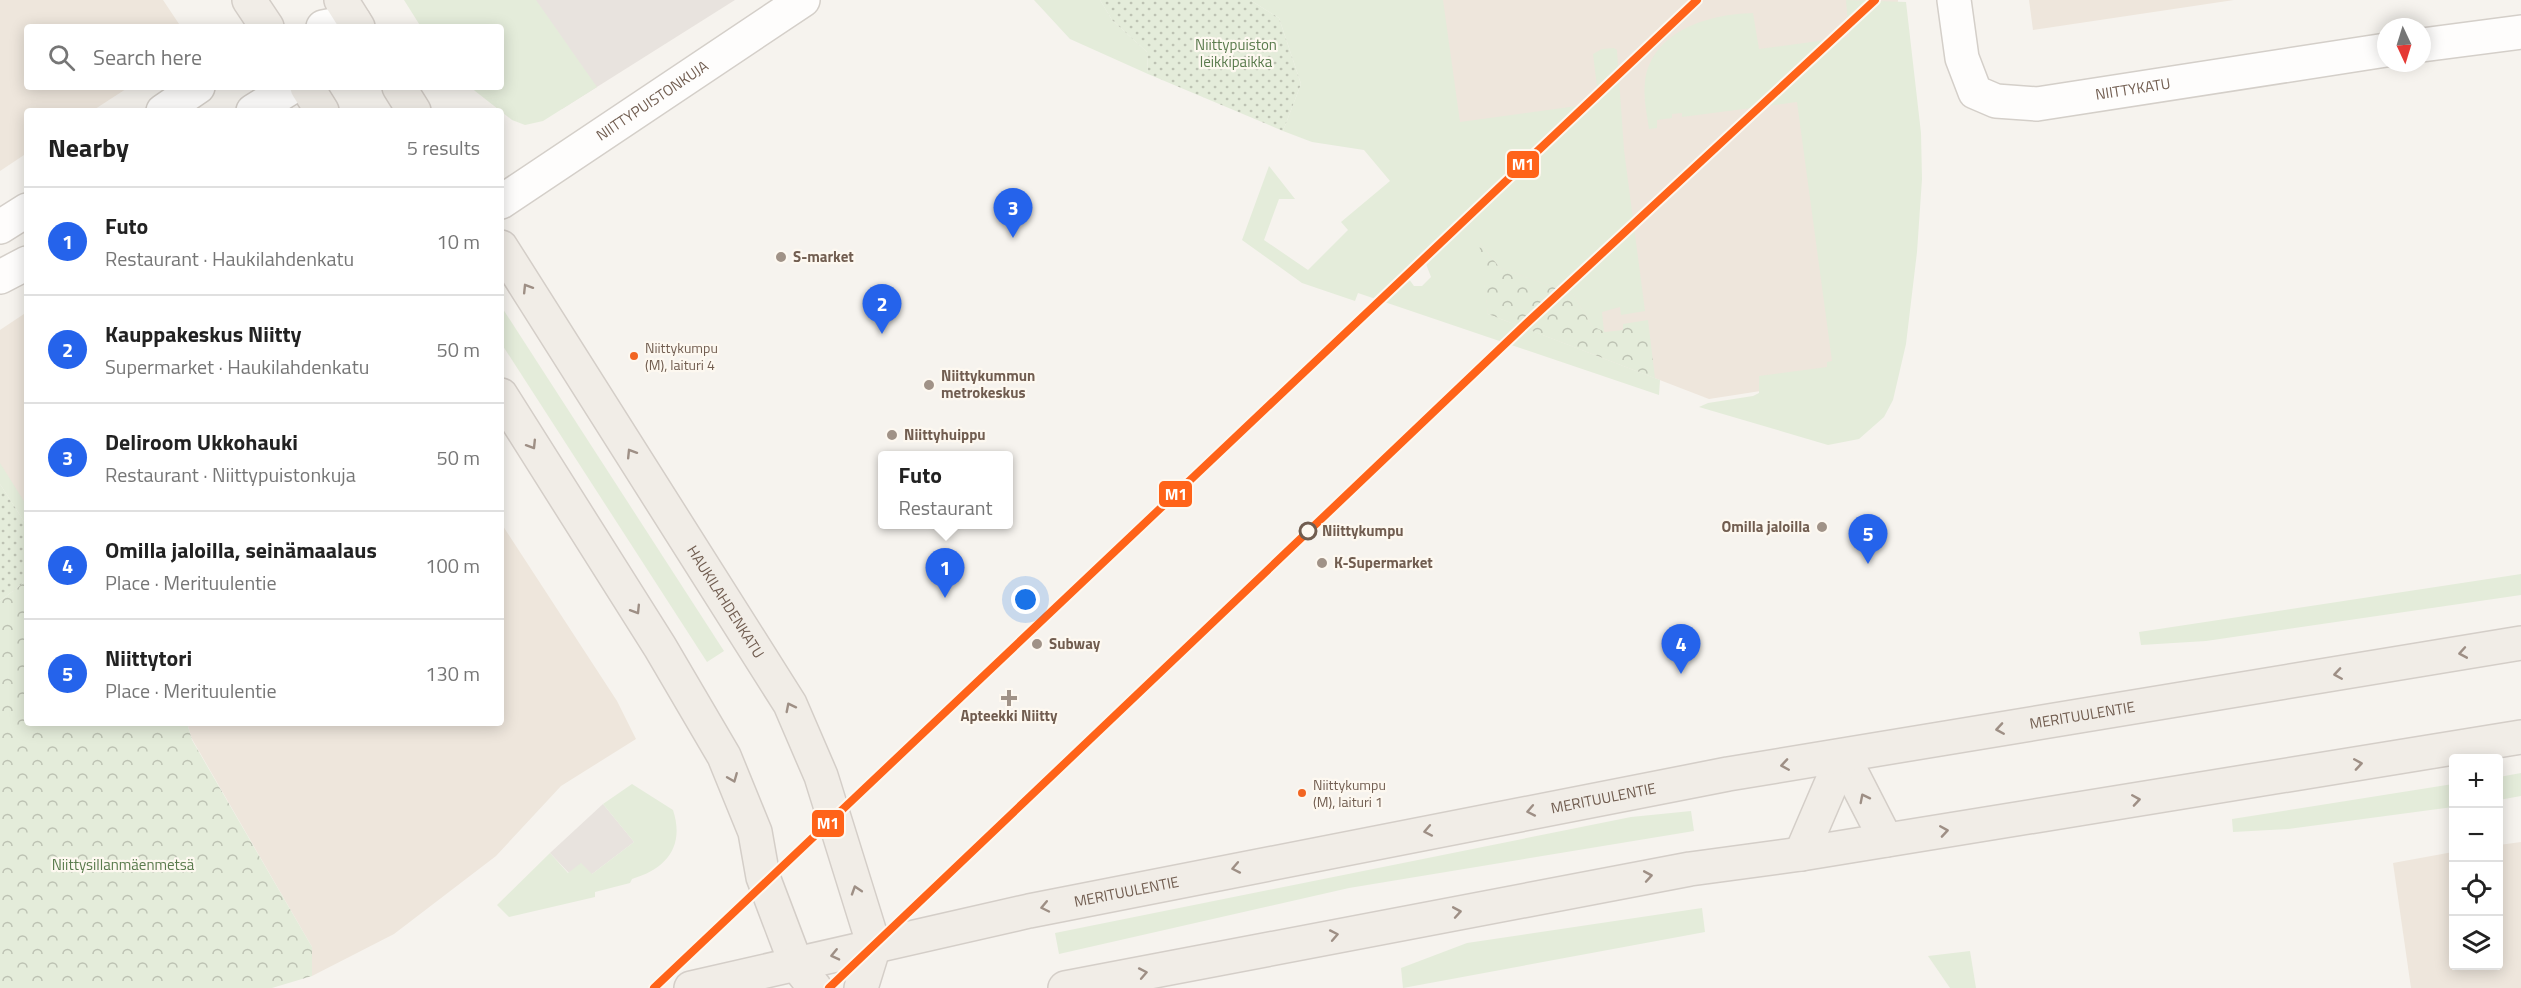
<!DOCTYPE html>
<meta charset="utf-8">
<style>
:root{--surface:#fff;--page:#f6f6f6;--text:#222;--muted:#767676;--line:#e0e0e0;--accent:#2563eb}
body{margin:0;font-family:"Titillium Web",sans-serif;background:var(--page);color:var(--text)}
.controls{position:absolute;right:18px;bottom:18px;display:grid;overflow:hidden;border-radius:6px;box-shadow:0 3px 15px #0003}
.controls button{width:54px;height:54px;display:grid;place-items:center;padding:0;border:0;border-bottom:2px solid var(--line);background:var(--surface);color:var(--text);font:30px sans-serif}
.compass{position:absolute;left:2377px;top:18px;width:54px;height:54px;border-radius:50%;background:var(--surface);box-shadow:0 3px 15px #0003;rotate:176deg}
.you{position:absolute;left:1026px;top:600px;width:21px;height:21px;margin:-15px;border:4px solid #fff;border-radius:50%;background:#1a73e8;box-shadow:0 0 0 9px #1a73e833}
.badge{display:grid;place-items:center;width:39px;height:39px;border-radius:50%;background:var(--accent);color:#fff;font-size:20px;font-weight:700}
.pin{position:absolute;translate:-50% -50px;filter:drop-shadow(0 2px 3px #0008)}
.pin::after{content:'';position:absolute;top:32px;width:21px;height:18px;background:inherit;clip-path:polygon(0 0,100% 0,50% 100%)}
.popup{position:absolute;left:878px;top:451px;width:135px;height:78px;box-sizing:border-box;display:grid;place-content:center;border-radius:6px;background:var(--surface);filter:drop-shadow(0 2px 4px #0005);font-size:20px;white-space:nowrap;color:var(--muted)}
.popup b{font-size:22px;color:var(--text)}
.popup::after{content:'';position:absolute;left:50%;top:100%;margin-left:-12px;border:12px solid transparent;border-top-color:var(--surface)}
.list{margin:0;padding:0;list-style:none}
h2{display:flex;justify-content:space-between;align-items:center;height:78px;margin:0;padding:0 24px;font-size:26px}
h2 small{font-size:20px;font-weight:400;color:var(--muted)}
.list li{display:grid;grid-template-columns:39px 1fr auto;gap:18px;align-items:center;box-sizing:border-box;height:108px;padding:0 24px;border-top:2px solid var(--line)}
.list b{display:block;font-size:22px;white-space:nowrap}
.list p{margin:0;font-size:20px;white-space:nowrap;color:var(--muted)}
.list em{font-size:20px;font-style:normal;color:var(--muted)}
.icon{flex:none;width:33px;height:33px;fill:none;stroke:currentColor;stroke-width:2;stroke-linecap:round;stroke-linejoin:round}
.map{position:relative;flex:none;width:2521px;height:988px;overflow:hidden}
.search{position:absolute;background:var(--surface);box-shadow:0 3px 15px #0003;left:24px;top:24px;width:480px;height:66px;display:flex;align-items:center;gap:15px;box-sizing:border-box;padding:0 21px;border-radius:6px;color:var(--muted);font-size:22px}
.panel{position:absolute;background:var(--surface);box-shadow:0 3px 15px #0003;left:24px;top:108px;width:480px;height:618px;border-radius:6px}
.map>svg:first-child{display:block}
.residential{fill:#eee6dc}
.industrial{fill:#e8e3de}
.grass{fill:#e4ecda;fill-rule:evenodd}
.forest{fill:url(#forest-crowns)}
.park{fill:url(#park-dots)}
.lines{fill:none;stroke-linecap:round;stroke-linejoin:round}
.minor-casing{stroke:#d4cfc9;stroke-width:36}
.major-casing{stroke:#d4cec8;stroke-width:36}
.minor{stroke:#fefdfc;stroke-width:33}
.major{stroke:#f1ede7;stroke-width:33}
.metro-1-casing{stroke:#fdf8f0;stroke-width:12}
.metro-1{stroke:#ff6319;stroke-width:8}
.oneway{stroke:#9e8f85}
.poi-dot{fill:#a09287;stroke:#fdf8f0;stroke-width:2}
.bus-dot{fill:#f26522;stroke:#fdf8f0;stroke-width:2}
.stop-dot{fill:#fdf8f0;stroke:#715d50;stroke-width:3}
.labels{text-anchor:middle;stroke-width:4.5;stroke-linejoin:round;paint-order:stroke}
.bus-label{font-size:14px;fill:#715d50;stroke:#fdf8f0;text-anchor:start}
.park-label{font-size:15px;fill:#5a7b4d;stroke:#fdf8f0}
.street-label{font-size:15px;fill:#715d50;stroke:#fdf8f0}
.poi-label{font-size:15px;font-weight:bold;fill:#715d50;stroke:#fdf8f0;text-anchor:start}
.stop-label{font-size:15px;font-weight:bold;fill:#715d50;stroke:#fdf8f0;text-anchor:start}
.line-badge{stroke:#fdf8f0;stroke-width:2}
.badge-label{font-size:16px;text-anchor:middle;font-weight:bold;fill:#fff}
</style>
<div class="map">
<svg width="2521" height="988" viewBox="0 0 2521 988">
<defs>
<pattern id="forest-crowns" width="20" height="18" patternUnits="userSpaceOnUse" patternTransform="scale(1.5)"><rect width="20" height="18" fill="#e4ecda"/><path d="M2 6a3 3 0 1 1 6 0M12 15a3 3 0 1 1 6 0" fill="none" stroke="#bdc2b3"/></pattern>
<pattern id="park-dots" width="8" height="8" patternUnits="userSpaceOnUse" patternTransform="scale(1.5)"><rect width="8" height="8" fill="#e4ecda"/><path d="M2 2h.1M6 6h.1" fill="none" stroke="#bdc2b3" stroke-width="1.8" stroke-linecap="round"/></pattern>
</defs>
<rect width="100%" height="100%" fill="#f6f3ee"/>
<g class="residential">
<polygon points="0,0 163,0 181,27 27,27 27,87 129,87 92,111 27,111 27,153 0,171"/>
<polygon points="1304,0 1898,0 1889,371 1709,399 1488,314"/>
<polygon points="2029,0 2234,0 2033,30"/>
<polygon points="27,312 27,524 0,483 0,330"/>
<polygon points="501,523 617,701 636,739 561,786 496,856 394,934 312,976 312,947 192,739 187,723 501,723"/>
<polygon points="2521,842 2521,988 2411,988 2393,863 2453,852 2454,966 2498,966 2499,845"/>
</g>
<g class="industrial">
<polygon points="490,0 735,0 562,109"/>
<polygon points="603,804 634,842 592,874 569,873 550,853"/>
</g>
<g class="grass">
<polygon points="404,0 536,0 597,87 543,121 525,125 512,120 470,87 501,87 501,27 421,27"/>
<polygon points="1034,0 1100,0 1112,20 1147,52 1148,74 1070,39"/>
<path d="M1250,0H1443L1460,122L1599,103L1593,54L1602,49L1614,48L1617,50L1624,150L1645,311L1621,315L1620,307L1602,312L1604,332L1592,326L1573,294L1500,268L1480,243L1488,314L1660,380L1659,395L1358,293L1355,301L1302,283L1242,240L1269,166L1295,199H1279L1264,240L1308,270L1348,230L1341,222L1390,181L1364,150L1312,142L1283,131L1301,84L1279,18ZM1420,261L1426,264L1431,277L1422,286H1414L1406,275L1408,268Z"/>
<path d="M1846,0L1906,2L1921,133L1922,179L1917,252L1906,344L1893,400L1884,417L1859,439L1828,445L1699,407L1708,403L1753,396L1759,393V376L1827,367V362L1832,361L1797,102L1682,117V113L1672,114V118L1657,120V128L1649,129C1647,114 1643,98 1645,82C1651,31 1709,14 1753,13L1759,49L1849,37Z"/>
<polygon points="501,306 724,651 707,662 501,343"/>
<polygon points="0,463 27,506 27,526 0,484"/>
<polygon points="2521,574 2521,595 2206,641 2141,645 2139,632"/>
<polygon points="2521,773 2521,796 2499,800 2499,777"/>
<path d="M632,784L673,810C685,847 666,869 632,879L630,883L595,892V897L509,917L497,905L550,853L568,873L581,863L592,874L634,842L603,804Z"/>
<polygon points="2453,784 2453,807 2288,829 2233,832 2232,819"/>
<polygon points="1691,811 1694,831 1349,888 1059,954 1055,933 1631,817"/>
<polygon points="1702,908 1705,932 1403,988 1401,968 1467,943"/>
<polygon points="1970,951 1976,988 1950,988 1928,956"/>
</g>
<g class="forest">
<polygon points="1479,242 1500,268 1573,294 1592,326 1605,332 1623,330 1623,324 1648,320 1655,378 1488,314"/>
<polygon points="27,580 27,723 187,723 192,740 312,947 312,976 272,988 0,988 0,601"/>
</g>
<g class="park">
<polygon points="1100,0 1250,0 1279,18 1301,84 1283,131 1148,74 1147,52 1112,20"/>
<polygon points="0,484 27,526 27,580 0,601"/>
</g>
<g class="lines">
<g class="minor-casing">
<g id="minor">
<path id="s1" d="M1954,0L1962,58L1975,92L1996,101L2037,104L2386,50"/>
<polyline points="323,27 354,21"/>
<polyline points="2422,45 2521,32"/>
<polyline points="163,111 198,87"/>
<polyline points="253,111 292,87"/>
<path id="s2" d="M501,202L803,0"/>
<polyline points="0,227 27,210"/>
<polyline points="0,277 27,263"/>
</g>
</g>
<g class="major-casing">
<g id="major">
<polyline points="249,0 267,27"/>
<polyline points="341,0 358,27"/>
<polyline points="307,87 322,111"/>
<polyline points="399,87 414,111"/>
<path id="s3" d="M501,247L790,704L821,776L874,946L861,988"/>
<polyline points="501,395 660,647 724,756 755,832 763,877 796,964 815,988"/>
<polyline points="1843,756 1886,840"/>
<polyline points="1801,854 1843,756"/>
<path id="s4" d="M691,988L1029,911L1728,774L2521,643"/>
<polyline points="1065,988 1690,869 1801,854 2521,737"/>
</g>
</g>
<use href="#minor" class="minor"/>
<use href="#major" class="major"/>
<g class="metro-1-casing">
<g id="metro-1">
<polyline points="654,988 1697,0"/>
<polyline points="829,988 1528,322 1875,0"/>
</g>
</g>
<use href="#metro-1" class="metro-1"/>
</g>
<defs><path id="oneway-chevron" d="M-2-3.5L2.5 0L-2 3.5" fill="none" stroke-width="1.6" stroke-linecap="round" stroke-linejoin="round" transform="scale(1.5)"/></defs>
<g class="oneway">
<use href="#oneway-chevron" transform="translate(527 288) rotate(-122)"/>
<use href="#oneway-chevron" transform="translate(532 445) rotate(58)"/>
<use href="#oneway-chevron" transform="translate(631 453) rotate(-122)"/>
<use href="#oneway-chevron" transform="translate(636 610) rotate(58)"/>
<use href="#oneway-chevron" transform="translate(2463 653) rotate(170)"/>
<use href="#oneway-chevron" transform="translate(2338 674) rotate(171)"/>
<use href="#oneway-chevron" transform="translate(790 707) rotate(-117)"/>
<use href="#oneway-chevron" transform="translate(2000 729) rotate(171)"/>
<use href="#oneway-chevron" transform="translate(2358 764) rotate(-9)"/>
<use href="#oneway-chevron" transform="translate(1785 765) rotate(171)"/>
<use href="#oneway-chevron" transform="translate(733 778) rotate(68)"/>
<use href="#oneway-chevron" transform="translate(1864 798) rotate(-117)"/>
<use href="#oneway-chevron" transform="translate(2136 800) rotate(-9)"/>
<use href="#oneway-chevron" transform="translate(1531 811) rotate(169)"/>
<use href="#oneway-chevron" transform="translate(1428 831) rotate(169)"/>
<use href="#oneway-chevron" transform="translate(1944 831) rotate(-9)"/>
<use href="#oneway-chevron" transform="translate(1236 868) rotate(169)"/>
<use href="#oneway-chevron" transform="translate(1648 876) rotate(-10)"/>
<use href="#oneway-chevron" transform="translate(856 890) rotate(-108)"/>
<use href="#oneway-chevron" transform="translate(1045 907) rotate(168)"/>
<use href="#oneway-chevron" transform="translate(1457 912) rotate(-10)"/>
<use href="#oneway-chevron" transform="translate(1334 935) rotate(-11)"/>
<use href="#oneway-chevron" transform="translate(835 955) rotate(167)"/>
<use href="#oneway-chevron" transform="translate(1143 973) rotate(-11)"/>
</g>
<g class="poi-dot">
<circle cx="781" cy="257" r="6"/>
<circle cx="929" cy="385" r="6"/>
<circle cx="892" cy="435" r="6"/>
<circle cx="1822" cy="527" r="6"/>
<circle cx="1322" cy="563" r="6"/>
<circle cx="1037" cy="644" r="6"/>
<path d="M1006 689h6v6h6v6h-6v6h-6v-6h-6v-6h6z"/>
</g>
<g class="bus-dot">
<circle cx="634" cy="356" r="5"/>
<circle cx="1302" cy="793" r="5"/>
</g>
<circle class="stop-dot" cx="1308" cy="531" r="8"/>
<g class="labels">
<g class="bus-label">
<text x="645" y="353">Niittykumpu<tspan x="645" dy="17">(M), laituri 4</tspan></text>
<text x="1313" y="790">Niittykumpu<tspan x="1313" dy="17">(M), laituri 1</tspan></text>
</g>
<g class="park-label">
<text x="1236" y="50">Niittypuiston<tspan x="1236" dy="17">leikkipaikka</tspan></text>
<text x="123" y="870">Niittysillanmäenmetsä</text>
</g>
<g class="street-label">
<text dy="5" stroke="none"><textPath href="#s1" startOffset="256">NIITTYKATU</textPath></text>
<text dy="5" stroke="none"><textPath href="#s2" startOffset="182">NIITTYPUISTONKUJA</textPath></text>
<text dy="5" stroke="none"><textPath href="#s3" startOffset="420">HAUKILAHDENKATU</textPath></text>
<text dy="5" stroke="none"><textPath href="#s4" startOffset="1418">MERITUULENTIE</textPath></text>
<text dy="5" stroke="none"><textPath href="#s4" startOffset="932">MERITUULENTIE</textPath></text>
<text dy="5" stroke="none"><textPath href="#s4" startOffset="446">MERITUULENTIE</textPath></text>
</g>
<g class="poi-label">
<text x="793" y="262">S-market</text>
<text x="941" y="381">Niittykummun<tspan x="941" dy="17">metrokeskus</tspan></text>
<text x="904" y="440">Niittyhuippu</text>
<text x="1810" y="532" text-anchor="end">Omilla jaloilla</text>
<text x="1334" y="568">K-Supermarket</text>
<text x="1049" y="649">Subway</text>
<text x="1009" y="721" text-anchor="middle">Apteekki Niitty</text>
</g>
<g class="stop-label">
<text x="1322" y="536">Niittykumpu</text>
</g>
</g>
<g class="line-badge">
<rect x="1506" y="150" width="34" height="29" rx="6" fill="#ff6319"/>
<rect x="1158" y="480" width="35" height="28" rx="6" fill="#ff6319"/>
<rect x="811" y="809" width="34" height="29" rx="6" fill="#ff6319"/>
</g>
<g class="badge-label">
<text x="1523" y="170">M1</text>
<text x="1176" y="500">M1</text>
<text x="828" y="829">M1</text>
</g>
</svg>
<div class="controls">
<button>+</button>
<button>−</button>
<button><svg class="icon" aria-label="locate" viewBox="0 0 24 24"><circle cx="12" cy="12" r="6"/><path d="M12 2v4M12 18v4M2 12h4M18 12h4"/></svg></button>
<button><svg class="icon" aria-label="layers" viewBox="0 0 24 24"><path d="M12 4l9 5-9 5-9-5zM3 14l9 5 9-5"/></svg></button>
</div>
<svg class="compass" viewBox="-18 -18 36 36"><path d="M0-13l5 13h-10z" fill="#e53935"/><path d="M0 13l5-13h-10z" fill="#767676"/></svg>
<div class="you"></div>
<div class="pin badge" style="left:945px;top:598px">1</div>
<div class="popup"><b>Futo</b>Restaurant</div>
<div class="pin badge" style="left:882px;top:334px">2</div>
<div class="pin badge" style="left:1013px;top:238px">3</div>
<div class="pin badge" style="left:1681px;top:674px">4</div>
<div class="pin badge" style="left:1868px;top:564px">5</div>
<div class="search"><svg class="icon" aria-label="search" viewBox="0 0 24 24"><circle cx="10" cy="10" r="6"/><path d="M15 15l6 6"/></svg>Search here</div>
<section class="panel">
<h2>Nearby<small>5 results</small></h2>
<ul class="list">
<li><span class="badge">1</span><div><b>Futo</b><p>Restaurant · Haukilahdenkatu</p></div><em>10 m</em></li>
<li><span class="badge">2</span><div><b>Kauppakeskus Niitty</b><p>Supermarket · Haukilahdenkatu</p></div><em>50 m</em></li>
<li><span class="badge">3</span><div><b>Deliroom Ukkohauki</b><p>Restaurant · Niittypuistonkuja</p></div><em>50 m</em></li>
<li><span class="badge">4</span><div><b>Omilla jaloilla, seinämaalaus</b><p>Place · Merituulentie</p></div><em>100 m</em></li>
<li><span class="badge">5</span><div><b>Niittytori</b><p>Place · Merituulentie</p></div><em>130 m</em></li>
</ul>
</section>
</div>
